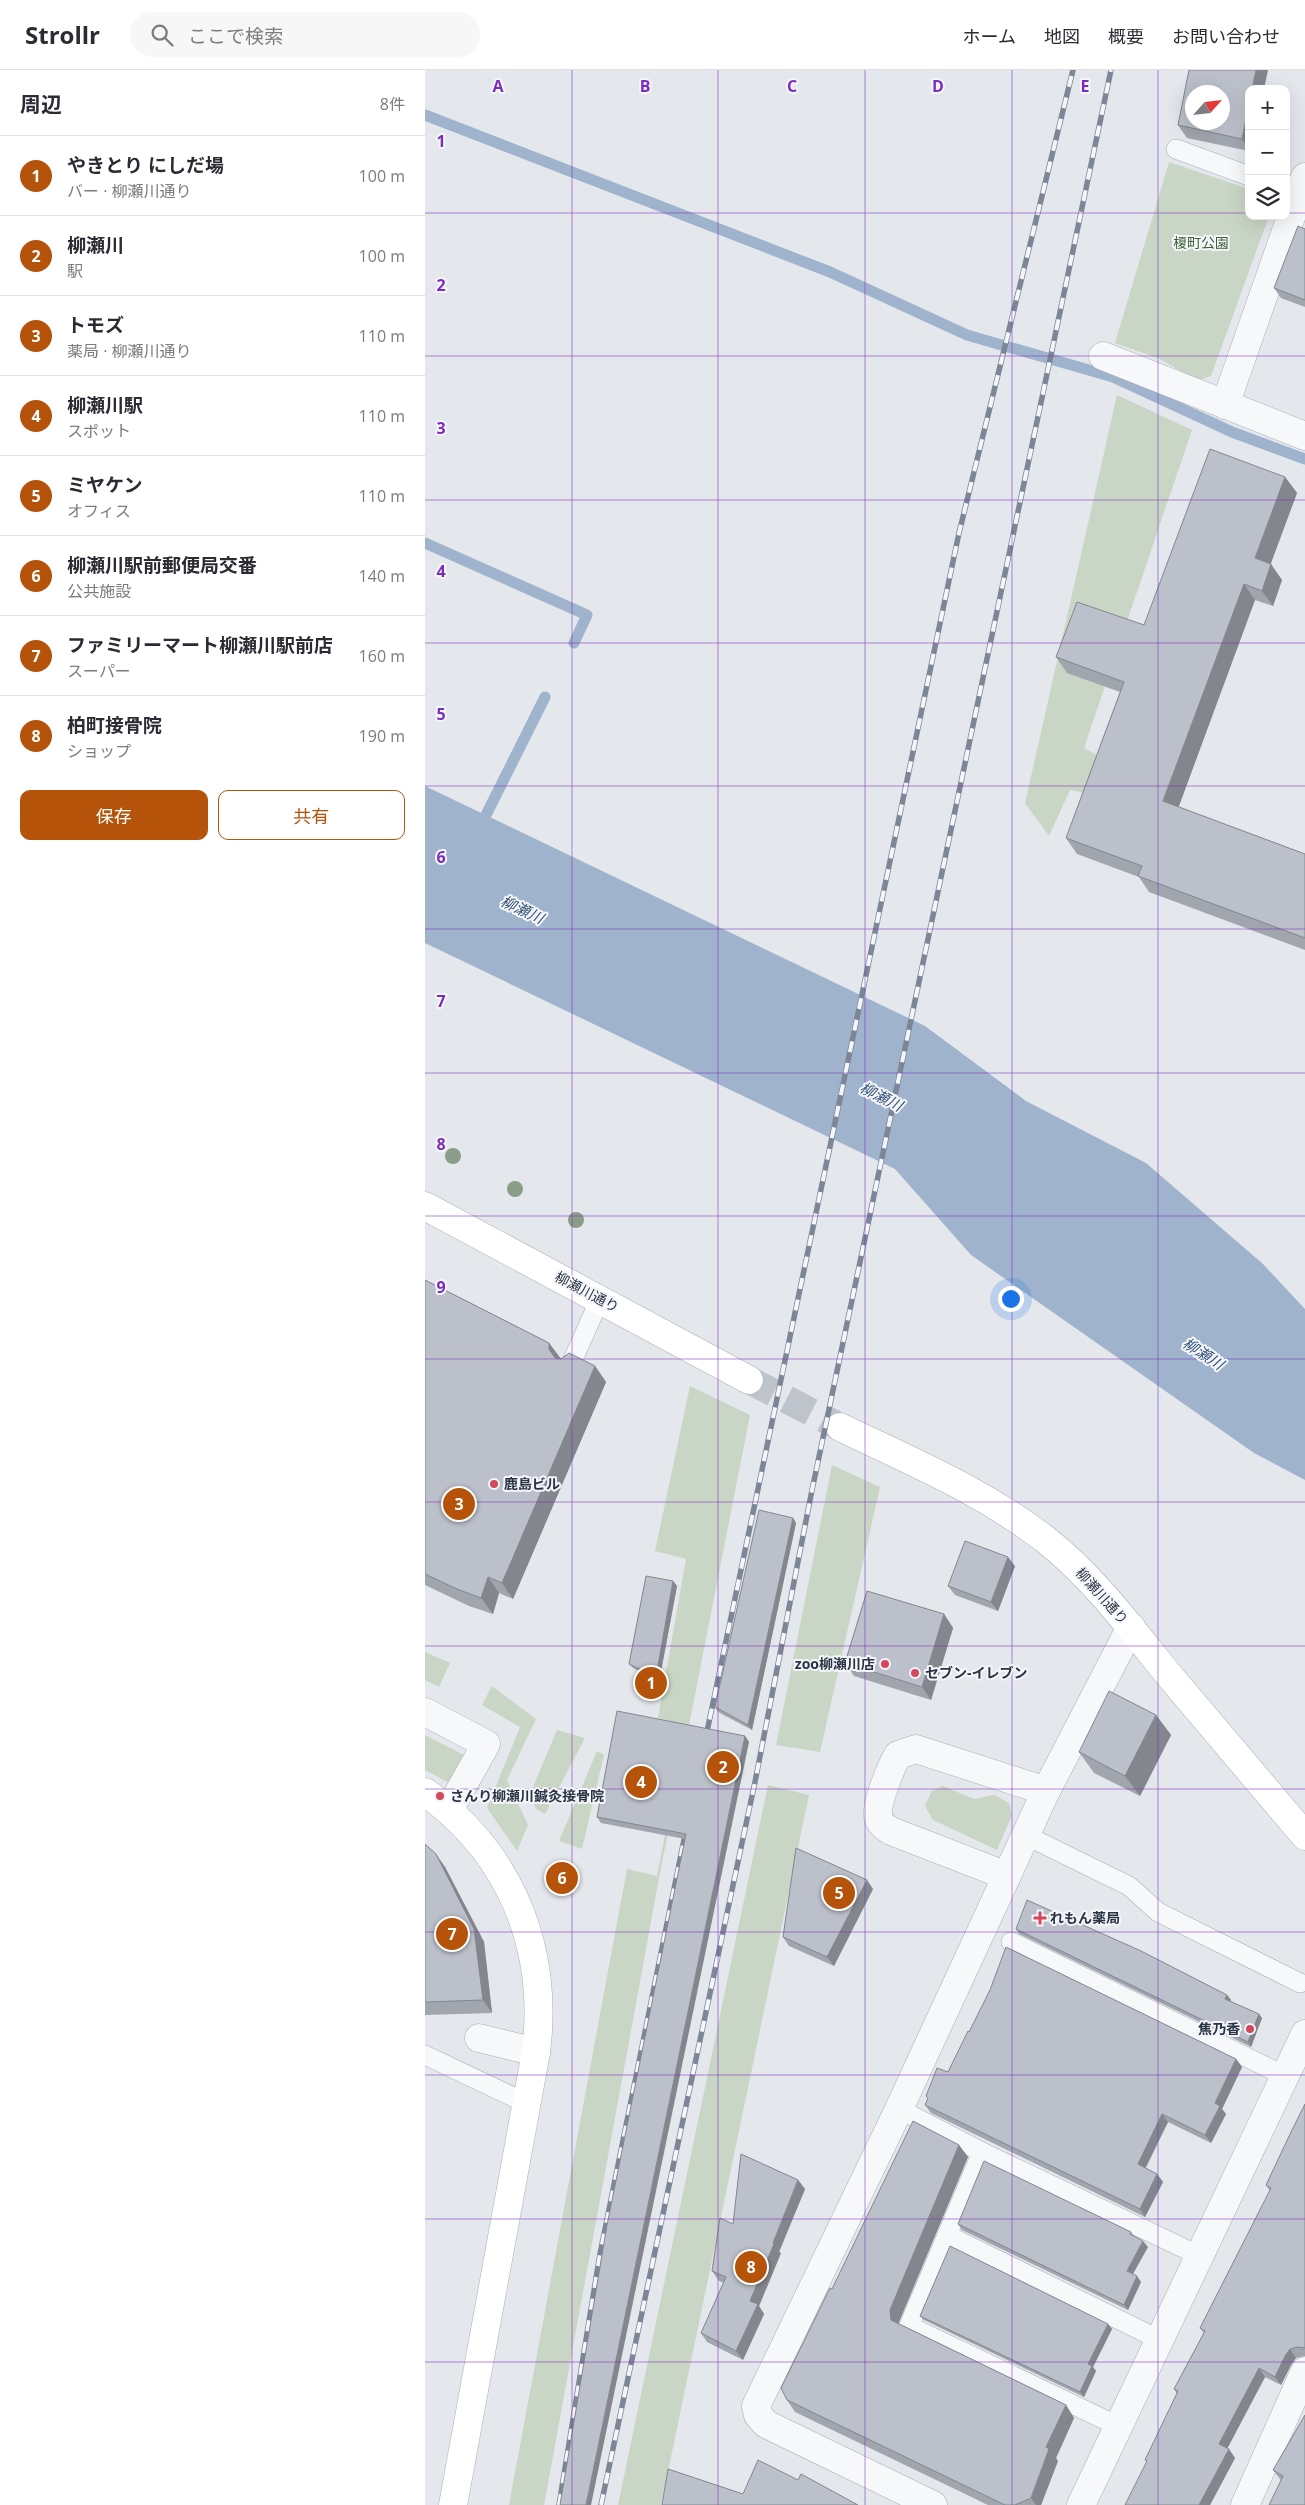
<!DOCTYPE html>
<html lang="ja">
<meta charset="utf-8">
<style>
:root{--surface:#fff;--page:#f7f7f7;--text:#2b2b33;--muted:#7c7c81;--line:#e1e1e2;--accent:#b45309}
body{margin:0;font-family:"Open Sans","Noto Sans JP",sans-serif;background:var(--page);color:var(--text)}
.controls{position:absolute;right:15px;top:15px;display:grid;overflow:hidden;border-radius:10px;box-shadow:0 5px 20px #0002}
.controls button{width:45px;height:45px;display:grid;place-items:center;padding:0;border:0;border-bottom:1px solid var(--line);background:var(--surface);color:var(--text);font:25px sans-serif}
.compass{position:absolute;left:760px;top:15px;width:45px;height:45px;border-radius:50%;background:var(--surface);box-shadow:0 5px 20px #0002;rotate:63deg}
.you{position:absolute;left:585px;top:1228px;width:18px;height:18px;margin:-12px;border:4px solid #fff;border-radius:50%;background:#1a73e8;box-shadow:0 0 0 8px #1a73e833}
.badge{display:grid;place-items:center;width:32px;height:32px;border-radius:50%;background:var(--accent);color:#fff;font-size:16px;font-weight:700}
.pin{position:absolute;translate:-50% -50%;border:2px solid #fff;box-shadow:0 1px 5px #0006}
.list{margin:0;padding:0;list-style:none}
h2{display:flex;justify-content:space-between;align-items:center;height:65px;margin:0;padding:0 20px;font-size:21px}
h2 small{font-size:16px;font-weight:400;color:var(--muted)}
.list li{display:grid;grid-template-columns:32px 1fr auto;gap:15px;align-items:center;box-sizing:border-box;height:80px;padding:0 20px;border-top:1px solid var(--line)}
.list b{display:block;font-size:19px;white-space:nowrap}
.list p{margin:0;font-size:16px;white-space:nowrap;color:var(--muted)}
.list em{font-size:16px;font-style:normal;color:var(--muted)}
.actions{display:flex;gap:10px;padding:15px 20px}
.actions a{flex:1;padding:11px 0;border:1px solid var(--accent);border-radius:10px;text-align:center;font-size:18px;color:var(--accent)}
.actions .main{background:var(--accent);color:#fff}
.icon{flex:none;width:28px;height:28px;fill:none;stroke:currentColor;stroke-width:2;stroke-linecap:round;stroke-linejoin:round}
.map{position:relative;flex:none;width:880px;height:2435px;overflow:hidden}
header{display:flex;align-items:center;gap:30px;box-sizing:border-box;height:70px;padding:0 25px;background:var(--surface);border-bottom:1px solid var(--line)}
header strong{font-size:24px}
nav{display:flex;gap:28px;margin-inline-start:auto;font-size:18px}
.search{width:350px;height:45px;background:var(--page);display:flex;align-items:center;gap:12px;box-sizing:border-box;padding:0 18px;border-radius:28px;color:var(--muted);font-size:19px}
main{display:flex}
aside{flex:1;background:var(--surface)}
.map>svg:first-child{display:block}
.green{fill:#c9d6c5}
.water{fill:#9fb4cc}
.lines{fill:none;stroke-linecap:round;stroke-linejoin:round}
.stream{stroke:#9fb4cc;stroke-width:11}
.secondary-tunnel{stroke:#bfc3cb;stroke-width:28;stroke-dasharray:28 14;stroke-linecap:butt}
.lane-casing{stroke:#a9aeb7;stroke-width:20}
.street-casing{stroke:#a9aeb7;stroke-width:29}
.secondary-casing{stroke:#a9aeb7;stroke-width:29}
.lane{stroke:#f7f8fa;stroke-width:19}
.street{stroke:#f7f8fa;stroke-width:28}
.secondary{stroke:#fff;stroke-width:28}
.rail-casing{stroke:#7d8696;stroke-width:5.5}
.rail{stroke:#f4f6f9;stroke-width:4;stroke-dasharray:11;stroke-linecap:butt}
.tree{fill:#899d89}
.wall{fill:#a1a5ae}
.shaded-wall{fill:#83868d}
.building{fill:#bbc0ca;stroke:#83868d;fill-rule:evenodd}
.grid{fill:none;stroke:#7b2cbf;stroke-width:1;stroke-opacity:0.55}
.poi-dot{fill:#d1495b;stroke:#f4f6f9;stroke-width:2}
.labels{text-anchor:middle;stroke-width:4;stroke-linejoin:round;paint-order:stroke}
.park-label{font-size:14px;fill:#3f6138;stroke:#f4f6f9}
.street-label{font-size:14px;fill:#2b3445;stroke:#f4f6f9}
.poi-label{font-size:14px;font-weight:bold;fill:#2b3445;stroke:#f4f6f9;text-anchor:start}
.water-label{font-size:15px;font-style:italic;fill:#34527a;stroke:#f4f6f9}
.grid-label{font-size:16px;text-anchor:middle;font-weight:bold;fill:#7b2cbf;stroke:#f4f6f9;stroke-width:4;stroke-linejoin:round;paint-order:stroke}
</style>
<header>
<strong>Strollr</strong>
<div class="search"><svg class="icon" aria-label="search" viewBox="0 0 24 24"><circle cx="10" cy="10" r="6"/><path d="M15 15l6 6"/></svg>ここで検索</div>
<nav><a>ホーム</a><a>地図</a><a>概要</a><a>お問い合わせ</a></nav>
</header>
<main>
<aside>
<h2>周辺<small>8件</small></h2>
<ul class="list">
<li><span class="badge">1</span><div><b>やきとり にしだ場</b><p>バー · 柳瀬川通り</p></div><em>100 m</em></li>
<li><span class="badge">2</span><div><b>柳瀬川</b><p>駅</p></div><em>100 m</em></li>
<li><span class="badge">3</span><div><b>トモズ</b><p>薬局 · 柳瀬川通り</p></div><em>110 m</em></li>
<li><span class="badge">4</span><div><b>柳瀬川駅</b><p>スポット</p></div><em>110 m</em></li>
<li><span class="badge">5</span><div><b>ミヤケン</b><p>オフィス</p></div><em>110 m</em></li>
<li><span class="badge">6</span><div><b>柳瀬川駅前郵便局交番</b><p>公共施設</p></div><em>140 m</em></li>
<li><span class="badge">7</span><div><b>ファミリーマート柳瀬川駅前店</b><p>スーパー</p></div><em>160 m</em></li>
<li><span class="badge">8</span><div><b>柏町接骨院</b><p>ショップ</p></div><em>190 m</em></li>
</ul>
<div class="actions"><a class="main">保存</a><a>共有</a></div>
</aside>
<div class="map">
<svg width="880" height="2435" viewBox="0 0 880 2435">
<rect width="100%" height="100%" fill="#e4e7ec"/>
<g class="green">
<polygon points="744,92 824,119 824,146 844,146 786,306 772,311 735,289 690,273"/>
<polygon points="692,325 767,360 659,678 677,688 665,724 645,720 624,766 600,733"/>
<polygon points="265,1316 325,1345 234,1808 119,2435 84,2435 202,1799 232,1806 261,1656 233,1648 261,1489 230,1481"/>
<polygon points="407,1395 455,1417 395,1682 351,1675"/>
<polygon points="0,1582 25,1593 14,1617 0,1610"/>
<polygon points="67,1616 111,1649 82,1710 103,1755 92,1781 62,1738 95,1657 57,1635"/>
<polygon points="132,1660 160,1668 120,1744 111,1739 105,1724"/>
<polygon points="0,1665 43,1687 30,1716 0,1700"/>
<polygon points="172,1681 179,1685 157,1779 134,1771"/>
<polygon points="343,1715 384,1725 236,2435 193,2435"/>
<polygon points="518,1716 549,1729 569,1725 584,1733 587,1745 572,1780 508,1750 500,1736 507,1721"/>
</g>
<polygon class="water" points="0,716 500,956 601,1031 721,1093 838,1194 880,1239 880,1410 829,1383 546,1185 470,1099 0,873"/>
<g class="lines">
<g class="stream">
<polyline points="0,45 405,202 542,265 688,307 807,362 880,389"/>
<polyline points="0,473 162,545 149,573"/>
<polyline points="55,757 120,627"/>
</g>
<polyline class="secondary-tunnel" points="324,1310 415,1357"/>
<g class="lane-casing">
<g id="lane">
<polyline points="751,79 824,106"/>
<polyline points="146,1294 175,1229"/>
<polyline points="600,1765 704,1816 733,1842 875,1913"/>
<polyline points="586,1872 860,2006"/>
<polyline points="0,1985 101,2033"/>
<polyline points="474,2039 557,2082 775,2186"/>
<polyline points="557,2082 484,2256 693,2356"/>
<polyline points="522,2165 735,2270"/>
</g>
</g>
<g class="street-casing">
<g id="street">
<polyline points="678,286 880,366"/>
<polyline points="800,335 880,107"/>
<polyline points="0,1642 61,1674 24,1740"/>
<path d="M582,1806L466,1761C459,1757 452,1751 453,1742C453,1730 466,1696 473,1685L491,1679L621,1721"/>
<polyline points="54,1968 111,1982"/>
<polyline points="508,2435 341,2354 333,2345 331,2336 474,2039 621,1721 706,1557"/>
<polyline points="656,2435 880,1964"/>
<polyline points="820,2435 880,2301"/>
</g>
</g>
<g class="secondary-casing">
<g id="secondary">
<polyline points="0,1136 324,1310"/>
<path d="M415,1357C485,1391 558,1421 621,1470C668,1507 705,1557 743,1604C788,1658 834,1712 880,1766"/>
<path d="M0,1722C86,1783 124,1879 111,1982L28,2435"/>
</g>
</g>
<use href="#lane" class="lane"/>
<use href="#street" class="street"/>
<use href="#secondary" class="secondary"/>
<g class="rail-casing">
<g id="rail">
<polyline points="280,1671 534,463 648,0"/>
<polyline points="134,2435 175,2184 262,1755"/>
<polyline points="176,2435 330,1712 387,1420 686,0"/>
</g>
</g>
<use href="#rail" class="rail"/>
</g>
<g class="tree">
<circle cx="28" cy="1086" r="8"/>
<circle cx="90" cy="1119" r="8"/>
<circle cx="151" cy="1150" r="8"/>
</g>
<g class="wall">
<polygon points="824,19 824,81 762,68 753,55"/>
<polygon points="880,159 880,237 856,228 849,218"/>
<polygon points="860,407 872,423 845,494 857,510 848,536 830,530 753,737 880,784 880,880 724,822 714,807 652,784 641,768 695,622 642,603 631,587 719,555"/>
<polygon points="0,1210 124,1273 136,1289 170,1296 181,1312 88,1529 74,1523 68,1544 44,1536 0,1515"/>
<polygon points="368,1448 371,1453 327,1660 293,1642 290,1637"/>
<polygon points="590,1496 573,1541 530,1525 523,1516"/>
<polygon points="248,1511 252,1516 234,1612 208,1598 204,1594"/>
<polygon points="519,1544 528,1558 506,1630 429,1606 420,1593"/>
<polygon points="731,1645 746,1665 715,1726 669,1703 654,1682"/>
<polygon points="320,1666 324,1672 260,1769 176,1753 172,1747"/>
<polygon points="0,1774 20,1797 59,1872 67,1943 0,1945"/>
<polygon points="448,1819 409,1896 364,1876 358,1867"/>
<polygon points="591,1859 802,1925 806,1930 805,1931 837,1948 826,1977 594,1864"/>
<polygon points="565,1920 811,1989 817,1997 797,2039 801,2044 786,2073 743,2052 721,2098 732,2104 738,2112 720,2147 506,2043 500,2035 503,2029 501,2026 523,2002 544,1962"/>
<polygon points="880,2034 880,2286 871,2288 866,2295 856,2315 840,2307 802,2378 810,2388 785,2435 700,2435 722,2392 720,2390 752,2324 749,2319 779,2263 775,2258 845,2121 841,2115"/>
<polygon points="534,2075 543,2087 474,2252 474,2254 641,2335 649,2348 631,2388 633,2391 616,2435 563,2435 370,2342 362,2330 407,2219"/>
<polygon points="373,2110 380,2119 354,2182 356,2183 334,2236 339,2244 318,2290 282,2272 276,2263 299,2213 294,2211 287,2201 308,2154"/>
<polygon points="533,2154 706,2162 709,2166 723,2177 708,2204 716,2212 703,2240 537,2160"/>
<polygon points="495,2246 683,2254 687,2259 668,2297 671,2301 659,2327 499,2250"/>
<polygon points="880,2345 880,2435 855,2409 848,2400"/>
</g>
<g class="shaded-wall">
<polygon points="831,0 843,0 839,19 827,19"/>
<polygon points="824,34 824,79 817,69"/>
<polygon points="860,407 872,423 842,504 830,488"/>
<polygon points="846,494 857,510 848,536 837,521"/>
<polygon points="819,514 830,530 750,747 738,731"/>
<polygon points="124,1273 136,1289 135,1296 124,1279"/>
<polygon points="170,1296 181,1312 88,1529 77,1513"/>
<polygon points="368,1448 371,1453 327,1660 323,1655"/>
<polygon points="583,1487 590,1496 573,1541 566,1532"/>
<polygon points="63,1507 74,1523 68,1544 56,1528"/>
<polygon points="248,1511 252,1516 234,1612 231,1607"/>
<polygon points="519,1544 528,1558 506,1630 497,1617"/>
<polygon points="731,1645 746,1665 715,1726 700,1706"/>
<polygon points="320,1666 324,1672 166,2435 161,2435"/>
<polygon points="11,1784 20,1797 59,1872 67,1943 58,1930"/>
<polygon points="442,1810 448,1819 409,1896 402,1887"/>
<polygon points="802,1925 806,1930 804,1934 800,1929"/>
<polygon points="834,1944 837,1948 826,1977 823,1972"/>
<polygon points="811,1989 817,1997 797,2039 801,2044 786,2073 780,2065 790,2033"/>
<polygon points="737,2044 743,2052 718,2102 713,2094"/>
<polygon points="534,2075 543,2087 474,2252 475,2262 466,2250 465,2240"/>
<polygon points="732,2104 738,2112 720,2147 715,2139"/>
<polygon points="373,2110 380,2119 354,2182 356,2183 334,2236 339,2244 318,2290 311,2281 325,2231"/>
<polygon points="718,2171 723,2177 706,2207 702,2201"/>
<polygon points="712,2206 716,2212 703,2240 699,2235"/>
<polygon points="683,2254 687,2259 668,2297 671,2301 659,2327 655,2322 663,2294"/>
<polygon points="865,2279 871,2288 866,2295 856,2315 850,2307 860,2286"/>
<polygon points="834,2298 840,2307 800,2383 794,2374"/>
<polygon points="641,2335 649,2348 631,2388 633,2391 616,2435 611,2435 606,2428 621,2377"/>
<polygon points="804,2379 810,2388 785,2435 774,2435"/>
</g>
<g class="building">
<path d="M764,0H831L827,19H824V34L817,69L753,55ZM768,22H798V52H768Z"/>
<polygon points="873,156 880,159 880,230 849,218"/>
<polygon points="785,379 860,407 830,488 846,494 837,521 819,514 738,731 880,784 880,868 713,806 717,796 641,768 699,612 631,587 652,532 719,555"/>
<polygon points="0,1210 124,1273 124,1279 130,1288 136,1289 144,1283 170,1296 77,1513 63,1507 56,1528 32,1519 0,1504"/>
<polygon points="334,1440 368,1448 323,1655 290,1637"/>
<polygon points="540,1471 583,1487 566,1532 523,1516"/>
<polygon points="221,1506 248,1511 231,1607 204,1594"/>
<polygon points="442,1521 519,1544 497,1617 420,1593"/>
<polygon points="684,1621 731,1645 700,1706 654,1682"/>
<polygon points="192,1641 320,1666 161,2435 135,2435 182,2155 261,1764 172,1747"/>
<polygon points="0,1774 11,1784 49,1859 58,1930 0,1932"/>
<polygon points="371,1778 442,1810 402,1887 358,1867"/>
<polygon points="602,1830 716,1881 802,1925 800,1929 834,1944 823,1972 591,1859"/>
<polygon points="581,1877 811,1989 790,2033 795,2036 780,2065 737,2044 713,2094 732,2104 715,2139 500,2035 503,2028 501,2026 512,1998 523,2002 543,1961 544,1962 565,1920"/>
<polygon points="880,2034 880,2278 873,2277 865,2279 860,2286 850,2307 834,2298 794,2374 804,2379 774,2435 700,2435 722,2391 720,2390 753,2321 749,2319 780,2261 775,2258 846,2118 841,2115 867,2060"/>
<polygon points="488,2051 534,2075 465,2240 466,2250 641,2335 621,2377 624,2379 606,2428 590,2435 580,2435 362,2330 356,2318 405,2218 407,2219"/>
<polygon points="316,2084 373,2110 348,2173 349,2174 325,2231 333,2234 311,2281 276,2263 301,2207 287,2201 295,2148 308,2154"/>
<polygon points="559,2091 706,2162 705,2164 718,2171 702,2201 712,2206 699,2235 533,2154"/>
<polygon points="525,2176 683,2254 663,2294 667,2296 655,2322 495,2246"/>
<polygon points="880,2345 880,2435 844,2435 858,2406 848,2400"/>
<polygon points="333,2390 373,2410 376,2404 433,2435 237,2435 243,2399 318,2424"/>
</g>
<path class="grid" d="M147,0V2435M293,0V2435M440,0V2435M587,0V2435M733,0V2435M0,143H824M861,143H880M0,286H880M0,430H880M0,573H880M0,716H880M0,859H880M0,1003H880M0,1146H880M0,1289H880M0,1432H880M0,1576H880M0,1719H880M0,1862H880M0,2005H880M0,2149H880M0,2292H880"/>
<g class="poi-dot">
<circle cx="69" cy="1414" r="5"/>
<circle cx="460" cy="1594" r="5"/>
<circle cx="490" cy="1603" r="5"/>
<circle cx="15" cy="1726" r="5"/>
<path d="M612.5 1840.5h5v5h5v5h-5v5h-5v-5h-5v-5h5z"/>
<circle cx="825" cy="1959" r="5"/>
</g>
<g class="labels">
<g class="park-label">
<text x="776" y="178">榎町公園</text>
</g>
<g class="street-label">
<text transform="translate(162 1222) rotate(28)" y="5">柳瀬川通り</text>
<text transform="translate(677 1526) rotate(48)" y="5">柳瀬川通り</text>
</g>
<g class="poi-label">
<text x="79" y="1419">鹿島ビル</text>
<text x="450" y="1599" text-anchor="end">zoo柳瀬川店</text>
<text x="500" y="1608">セブン-イレブン</text>
<text x="25" y="1731">さんり柳瀬川鍼灸接骨院</text>
<text x="625" y="1853">れもん薬局</text>
<text x="815" y="1964" text-anchor="end">焦乃香</text>
</g>
<g class="water-label">
<text transform="translate(97 840) rotate(25)" y="5">柳瀬川</text>
<text transform="translate(456 1027) rotate(27)" y="5">柳瀬川</text>
<text transform="translate(778 1284) rotate(33)" y="5">柳瀬川</text>
</g>
</g>
<g class="grid-label">
<text x="73" y="22">A</text>
<text x="220" y="22">B</text>
<text x="367" y="22">C</text>
<text x="513" y="22">D</text>
<text x="660" y="22">E</text>
<text x="16" y="77">1</text>
<text x="16" y="221">2</text>
<text x="16" y="364">3</text>
<text x="16" y="507">4</text>
<text x="16" y="650">5</text>
<text x="16" y="793">6</text>
<text x="16" y="937">7</text>
<text x="16" y="1080">8</text>
<text x="16" y="1223">9</text>
</g>
</svg>
<div class="controls">
<button>+</button>
<button>−</button>
<button><svg class="icon" aria-label="layers" viewBox="0 0 24 24"><path d="M12 4l9 5-9 5-9-5zM3 14l9 5 9-5"/></svg></button>
</div>
<svg class="compass" viewBox="-18 -18 36 36"><path d="M0-13l5 13h-10z" fill="#e53935"/><path d="M0 13l5-13h-10z" fill="#7c7c81"/></svg>
<div class="you"></div>
<div class="pin badge" style="left:226px;top:1613px">1</div>
<div class="pin badge" style="left:298px;top:1697px">2</div>
<div class="pin badge" style="left:34px;top:1434px">3</div>
<div class="pin badge" style="left:216px;top:1712px">4</div>
<div class="pin badge" style="left:414px;top:1823px">5</div>
<div class="pin badge" style="left:137px;top:1808px">6</div>
<div class="pin badge" style="left:27px;top:1864px">7</div>
<div class="pin badge" style="left:326px;top:2197px">8</div>
</div>
</main>
